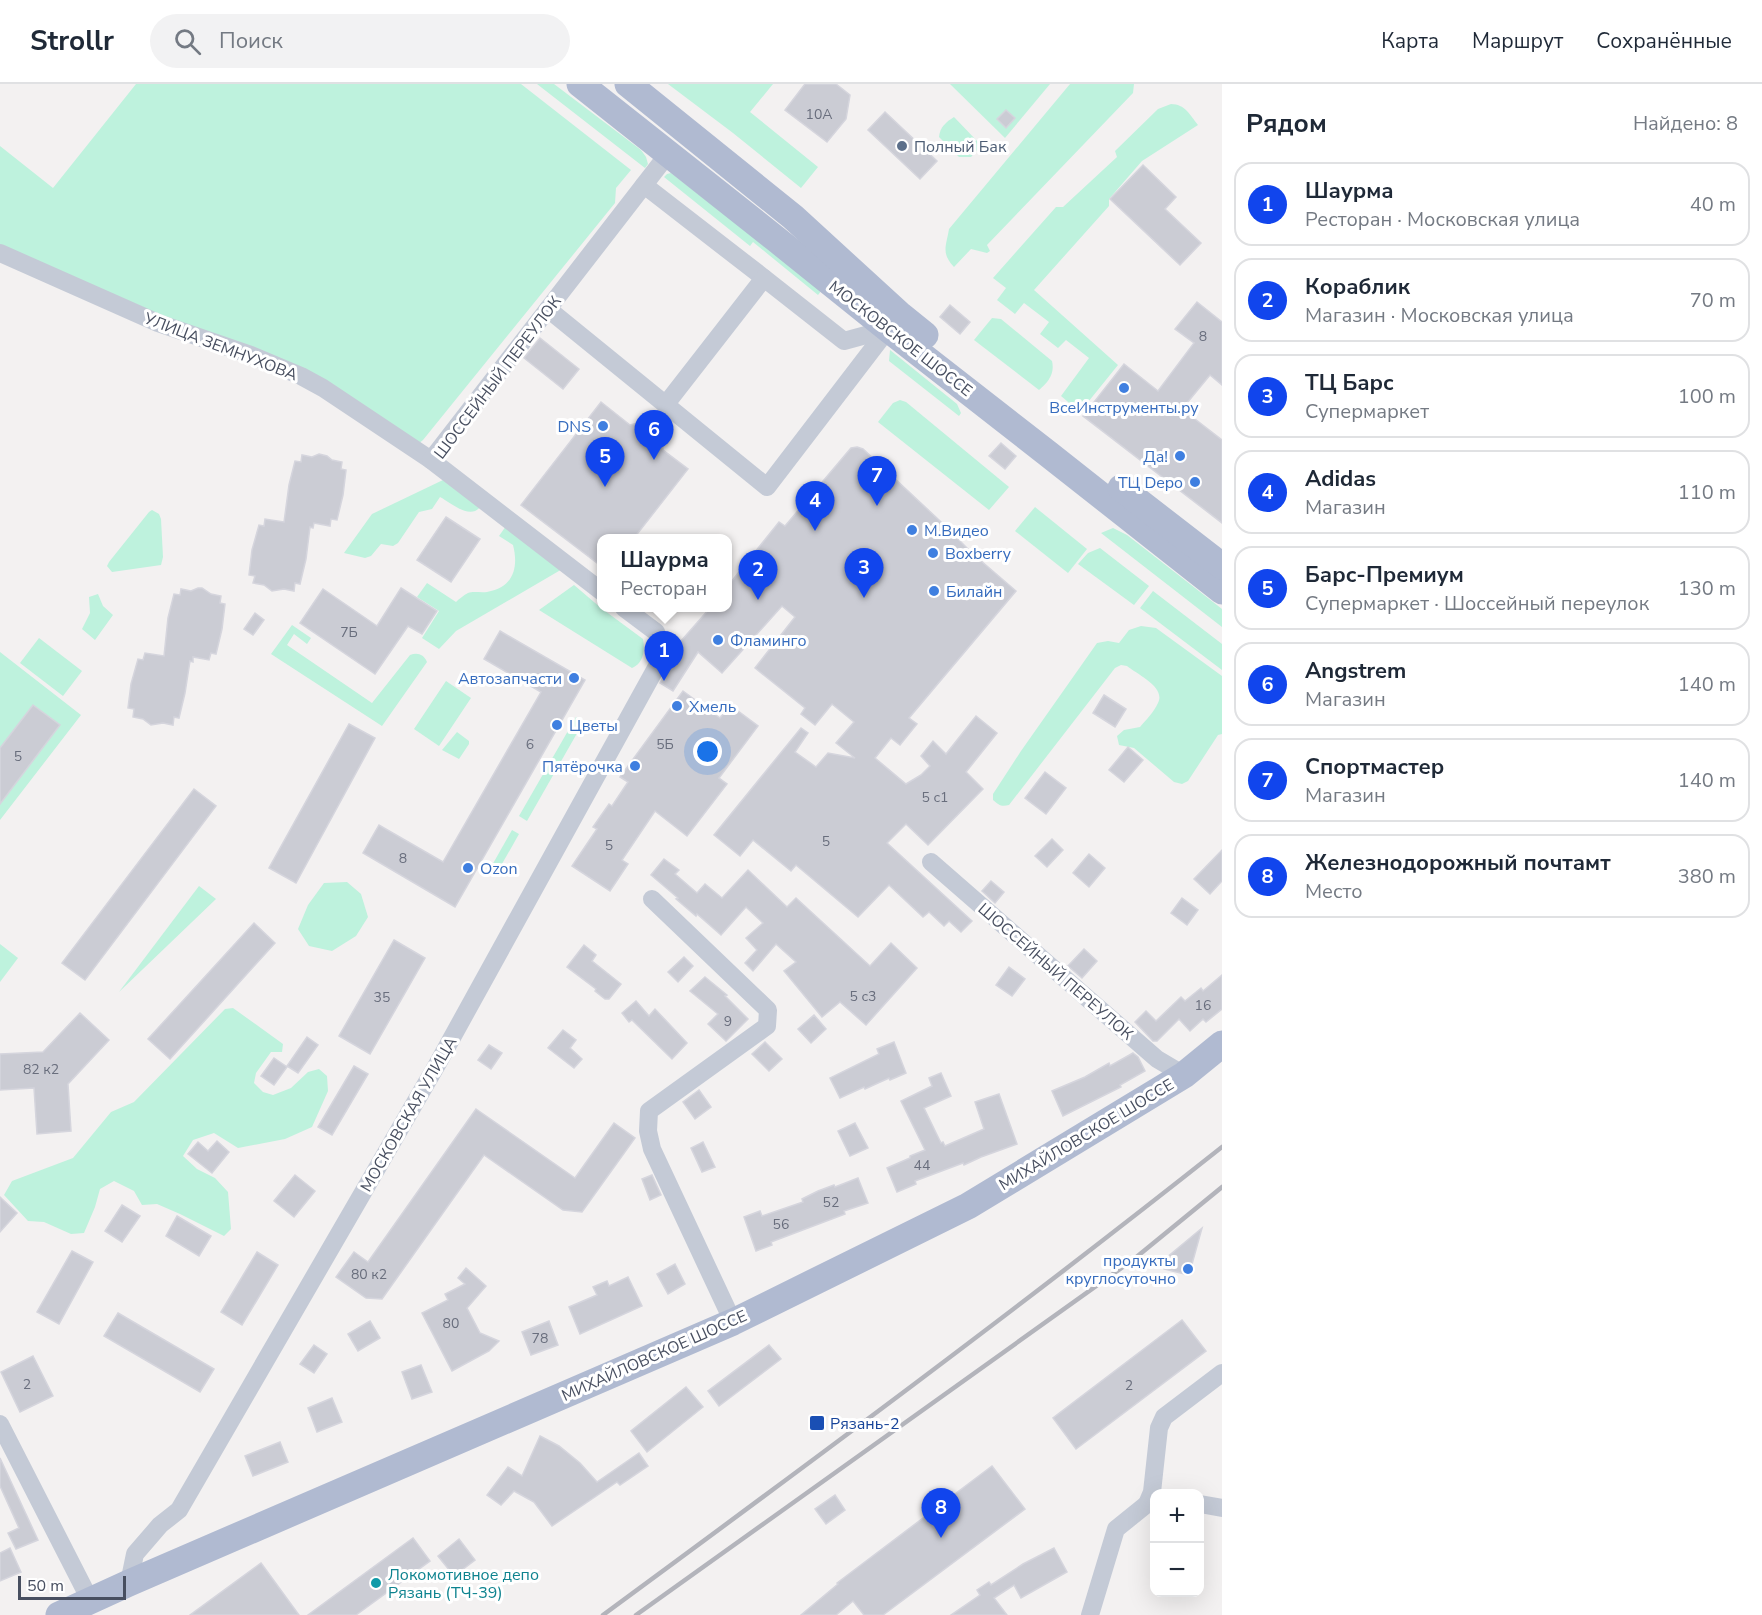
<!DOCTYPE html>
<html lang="ru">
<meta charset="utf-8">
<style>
:root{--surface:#fff;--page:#f2f2f3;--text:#1f2937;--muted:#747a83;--line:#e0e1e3;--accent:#1145ed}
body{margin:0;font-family:"Nunito Sans",sans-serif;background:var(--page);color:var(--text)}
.controls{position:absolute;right:18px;bottom:18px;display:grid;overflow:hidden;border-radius:12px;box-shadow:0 6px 24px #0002}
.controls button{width:54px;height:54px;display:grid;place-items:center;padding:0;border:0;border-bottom:2px solid var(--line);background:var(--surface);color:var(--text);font:30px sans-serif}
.scale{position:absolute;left:18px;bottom:15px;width:108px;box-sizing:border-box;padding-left:6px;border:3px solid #484f60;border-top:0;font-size:16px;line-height:21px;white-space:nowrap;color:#484f60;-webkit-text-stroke:4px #fff;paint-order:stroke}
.you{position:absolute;left:708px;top:668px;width:21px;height:21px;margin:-15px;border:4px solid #fff;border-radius:50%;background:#1a73e8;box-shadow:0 0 0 9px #1a73e833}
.badge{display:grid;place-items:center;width:39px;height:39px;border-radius:50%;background:var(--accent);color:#fff;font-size:20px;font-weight:700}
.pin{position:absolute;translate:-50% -50px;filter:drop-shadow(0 2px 3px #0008)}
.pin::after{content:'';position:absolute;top:32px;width:21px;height:18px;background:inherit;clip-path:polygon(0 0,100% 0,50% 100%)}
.popup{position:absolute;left:597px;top:450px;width:135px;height:78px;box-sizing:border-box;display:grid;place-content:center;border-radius:12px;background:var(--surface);filter:drop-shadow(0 2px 4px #0005);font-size:20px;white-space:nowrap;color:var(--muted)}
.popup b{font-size:22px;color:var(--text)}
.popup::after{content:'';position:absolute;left:50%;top:100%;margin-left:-12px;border:12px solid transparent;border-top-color:var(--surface)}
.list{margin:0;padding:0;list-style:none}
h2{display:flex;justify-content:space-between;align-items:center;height:78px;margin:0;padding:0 24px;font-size:26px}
h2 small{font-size:20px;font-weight:400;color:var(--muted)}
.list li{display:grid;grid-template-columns:39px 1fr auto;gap:18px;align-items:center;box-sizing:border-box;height:84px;margin:0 12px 12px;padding:0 12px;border:2px solid var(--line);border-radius:18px}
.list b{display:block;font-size:22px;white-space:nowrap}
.list p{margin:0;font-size:20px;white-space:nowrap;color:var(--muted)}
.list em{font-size:20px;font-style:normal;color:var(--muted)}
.icon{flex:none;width:33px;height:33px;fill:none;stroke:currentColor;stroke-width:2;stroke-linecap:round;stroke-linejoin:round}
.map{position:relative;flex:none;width:1222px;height:1531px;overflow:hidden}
header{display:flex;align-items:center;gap:36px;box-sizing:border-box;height:84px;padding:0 30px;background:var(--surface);border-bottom:2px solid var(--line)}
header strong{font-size:28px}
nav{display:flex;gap:33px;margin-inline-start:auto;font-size:21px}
.search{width:420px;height:54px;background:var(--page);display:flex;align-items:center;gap:15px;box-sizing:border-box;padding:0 21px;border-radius:33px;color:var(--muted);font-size:22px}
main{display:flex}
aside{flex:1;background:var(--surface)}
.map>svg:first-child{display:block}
.green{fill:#bef2dd}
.building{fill:#cbccd4;stroke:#d5d5dd;stroke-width:1.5}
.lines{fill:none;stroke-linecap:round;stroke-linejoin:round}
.street{stroke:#c4cad6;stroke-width:18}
.primary{stroke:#b0bad1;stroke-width:27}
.rail{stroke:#b3b4bb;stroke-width:4.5}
.service-dot{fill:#5c6f8a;stroke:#fff;stroke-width:2}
.shop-dot{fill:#3f7fe0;stroke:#fff;stroke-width:2}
.transit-dot{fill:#1a4fb4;stroke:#fff;stroke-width:2}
.culture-dot{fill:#0f9aa8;stroke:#fff;stroke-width:2}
.labels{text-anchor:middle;stroke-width:6;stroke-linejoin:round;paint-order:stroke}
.number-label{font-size:14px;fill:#696e7d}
.service-label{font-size:16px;fill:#4e5e75;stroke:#fff;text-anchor:start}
.street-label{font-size:16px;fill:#484f60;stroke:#fff}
.shop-label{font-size:16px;fill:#366cbe;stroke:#fff;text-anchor:start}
.transit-label{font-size:16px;fill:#164399;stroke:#fff;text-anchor:start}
.culture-label{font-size:16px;fill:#0d838f;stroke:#fff;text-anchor:start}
</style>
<header>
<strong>Strollr</strong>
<div class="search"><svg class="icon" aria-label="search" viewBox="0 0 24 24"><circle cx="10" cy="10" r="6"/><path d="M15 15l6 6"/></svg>Поиск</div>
<nav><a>Карта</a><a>Маршрут</a><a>Сохранённые</a></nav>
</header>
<main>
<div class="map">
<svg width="1222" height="1531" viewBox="0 0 1222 1531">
<rect width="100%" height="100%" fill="#f3f1f1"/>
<g class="green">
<polygon points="136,0 521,0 631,86 616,104 615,119 423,356 418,360 184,241 0,161 0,62 53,104"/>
<polygon points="537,0 554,0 641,66 646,73 648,80 645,84"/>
<polygon points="668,0 773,0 750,28 818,83 801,104 733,49"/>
<polygon points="950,0 1050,0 1005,54"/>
<path d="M1070,0H1134L1133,9L987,161L990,167L987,169L971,165L954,183C941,169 946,163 949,145Z"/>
<path d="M1171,20C1185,20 1190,31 1198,41L1142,77L1109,115V122L1034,206L1118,281L1080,328L1061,312L1089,274L1066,256L1058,264L1040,250L1049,238L1024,219L1015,230L997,216L1006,204L993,194L1056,123H1063L1117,73L1115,67L1158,25Z"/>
<path d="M954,33L978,58L977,66L971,73H959L939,53C940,43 946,38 954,33Z"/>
<polygon points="671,89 822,206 818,211 753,158 750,162 664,93 667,90"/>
<path d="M992,234L1001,235L1052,277C1055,290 1048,298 1039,306L974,256Z"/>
<polygon points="890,266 957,320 961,329 959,332 889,277"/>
<polygon points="900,316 906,318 1009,403 989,426 878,338 893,319"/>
<path d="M443,396L480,423C470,436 451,419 440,413L432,425L419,428L398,459L393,462L381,460L371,472L365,474L344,469L372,430Z"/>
<polygon points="1035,423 1087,465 1068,489 1015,447"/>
<polygon points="152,426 159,430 161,435 163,473 161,481 112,488 107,482 109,478 149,428"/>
<path d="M506,442L564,484L456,547L439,565L422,554L439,527L417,513L427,499L456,518C459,515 464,511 468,509C473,507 481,509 487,508C513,504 519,484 513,461L499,452Z"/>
<polygon points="1113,444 1127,451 1222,525 1222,543 1101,449"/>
<polygon points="1100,464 1149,502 1134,521 1078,480 1088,469"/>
<path d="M574,501L601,524L643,555C645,566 644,579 632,584L539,526Z"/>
<polygon points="1153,507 1222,560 1222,586 1140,524"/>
<polygon points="98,510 103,522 113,531 95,556 82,545 90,529 89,513"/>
<path d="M292,541L311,554L307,560L294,550L287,561L372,619L410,571C417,568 424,570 427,578L382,642L271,570Z"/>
<path d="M1141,542L1156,544L1222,592V650L1218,651L1188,697L1182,700L1174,698L1134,664L1119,661L1117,652L1124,646L1140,643C1146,636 1154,628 1158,619C1166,603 1138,591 1127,582L1121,581L1115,584L1009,721C1001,723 999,721 993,716V710L1021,667L1097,559L1108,557L1119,559L1129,546Z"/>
<polygon points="39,554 82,587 63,612 20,579"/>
<polygon points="0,568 81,631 0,736 0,720 59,641 33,621 0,664"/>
<polygon points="446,597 471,614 439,662 414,645"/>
<polygon points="576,633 584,637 527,737 519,732"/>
<polygon points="457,648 469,657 469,660 459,675 442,666"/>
<polygon points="512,746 519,750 498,787 491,783"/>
<polygon points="347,798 361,810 368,833 356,852 332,867 309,862 298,845 308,821 324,799"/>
<polygon points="199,802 216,815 119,908"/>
<polygon points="0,860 18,874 0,898"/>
<polygon points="233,924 283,960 282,968 271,968 256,989 254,999 263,1008 273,1011 291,1004 308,988 319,985 327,992 328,1007 312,1043 285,1055 238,1064 214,1049 193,1056 183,1072 197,1085 215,1094 228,1108 231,1145 224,1152 180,1130 157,1120 142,1121 134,1107 114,1097 100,1105 95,1123 84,1149 71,1150 44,1138 28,1137 4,1111 12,1097 73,1074 111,1028 134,1018 225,925"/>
</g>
<g class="building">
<polygon points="805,0 836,0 850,11 846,35 827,58 785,26"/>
<polygon points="1006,26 1015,34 1006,44 997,35"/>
<polygon points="885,28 937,77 920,95 868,46"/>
<polygon points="1143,81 1176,113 1165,125 1201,159 1180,181 1110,115"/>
<polygon points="1197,218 1222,238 1222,301 1210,291 1182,325 1222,356 1222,439 1083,332 1124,280 1158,307 1194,259 1175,245"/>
<polygon points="950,221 970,238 960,250 940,233"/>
<polygon points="540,254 579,285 563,305 524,274"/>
<polygon points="601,318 630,341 642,338 662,353 663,366 688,385 634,454 601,454 601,482 521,421"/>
<polygon points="1001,359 1016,372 1005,385 989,372"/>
<polygon points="857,363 863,365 939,436 973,470 1016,507 909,634 917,640 900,661 891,654 875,674 906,700 921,691 930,682 921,672 933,657 946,670 976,632 997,649 966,688 983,705 928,761 906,740 887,759 972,837 961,848 949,837 944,842 929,828 923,833 889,801 858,833 796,781 791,787 753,756 740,772 714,751 801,644 808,649 795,668 816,683 828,669 855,674 836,659 854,638 832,620 815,641 801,630 805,624 755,584 795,533 782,522 722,589 698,568 673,607 660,599 672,578 673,569 681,557 710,524 727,524 727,503 779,438 785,442 851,364"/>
<polygon points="319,370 327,372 332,376 342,378 341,385 346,386 343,411 337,436 331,435 330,442 314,439 313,444 310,443 306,475 300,500 295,499 294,507 284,505 272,507 264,501 253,499 255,492 249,491 252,466 259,441 264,442 265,435 284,438 289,401 295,377 301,378 302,371 312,373"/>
<polygon points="446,433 480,455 451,498 417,476"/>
<polygon points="198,504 202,504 211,510 221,512 220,519 225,520 222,545 216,570 211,569 209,576 193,573 193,578 190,577 185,609 179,634 174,633 173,641 163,639 151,641 143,635 133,633 134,625 128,624 131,600 138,575 143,576 145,569 164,572 168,534 174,510 180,511 181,505 191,507"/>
<polygon points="401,504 437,527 422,550 408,542 375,590 300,539 323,505 377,542"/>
<polygon points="255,529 264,536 253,551 244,545"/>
<polygon points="500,547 585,596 455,823 363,769 379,741 443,778 541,608 484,575"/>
<polygon points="683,607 720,634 730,621 758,642 719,694 727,700 687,752 655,727 622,776 628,780 610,807 572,782 597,745 593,743 609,720 612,722 628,698 620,693"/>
<polygon points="1104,611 1126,625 1115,643 1093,629"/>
<polygon points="33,621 60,641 0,720 0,664"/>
<polygon points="349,640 375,654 296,799 269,784"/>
<polygon points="1128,663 1143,676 1124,698 1109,686"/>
<polygon points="1045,688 1066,704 1046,730 1025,714"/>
<polygon points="194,705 216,722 85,896 62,879"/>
<polygon points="1052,755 1063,766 1047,783 1035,772"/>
<polygon points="1222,766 1222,797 1210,810 1194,795"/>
<polygon points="1089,770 1105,784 1089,803 1073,789"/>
<polygon points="664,775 679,786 675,790 697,809 705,800 722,814 748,786 787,823 796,814 870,882 891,859 917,884 866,941 840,918 822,933 784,887 796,878 776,860 753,887 745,879 757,866 746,854 763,839 746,823 721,851 697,830 696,832 676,815 678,814 651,791"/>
<polygon points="991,797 1004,808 995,819 982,807"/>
<polygon points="1182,814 1198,826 1187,841 1171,829"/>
<polygon points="254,839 275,859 170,975 148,955"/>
<polygon points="394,856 425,874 370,970 339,952"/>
<polygon points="584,861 596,871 592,877 621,900 609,915 605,915 595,907 596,905 567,883"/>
<polygon points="1084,865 1097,877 1082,894 1068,882"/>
<polygon points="684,873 693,882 678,898 668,888"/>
<polygon points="1009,883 1025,895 1012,912 996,901"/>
<polygon points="1222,891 1222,925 1206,938 1203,935 1190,947 1179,935 1157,957 1153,957 1135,938 1146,927 1156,937 1181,913 1185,917 1201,904 1203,907"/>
<polygon points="705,893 727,911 725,912 748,935 726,957 708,940 718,930 690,907"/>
<polygon points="636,917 649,932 655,925 687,959 672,975 632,936 629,938 622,929"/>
<polygon points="80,929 109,956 68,1000 71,1047 37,1050 34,1004 0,1006 0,970 43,968"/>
<polygon points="814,931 826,945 811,959 798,945"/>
<polygon points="563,946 576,956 570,964 582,975 574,984 548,964"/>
<polygon points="307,953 318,961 298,989 287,982"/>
<polygon points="765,958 782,975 769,987 752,970"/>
<polygon points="894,958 906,989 890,996 889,994 865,1005 864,1003 840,1014 830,994 879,970 877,965"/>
<polygon points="489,961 502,969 491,985 478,976"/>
<polygon points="1133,969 1138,973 1145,987 1120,1001 1121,1003 1063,1032 1052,1007 1085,993 1109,979 1110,982"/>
<polygon points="274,974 287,983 274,1001 261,992"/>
<polygon points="354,982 368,990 332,1051 318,1043"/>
<polygon points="941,989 951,1012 924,1024 941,1059 943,1058 945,1062 984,1045 975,1018 999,1010 1017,1060 981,1073 964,1081 963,1079 915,1097 916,1100 897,1108 887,1084 910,1074 910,1072 925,1066 901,1017 932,1002 929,994"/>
<polygon points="699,1006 711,1023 695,1035 683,1018"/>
<polygon points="476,1025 575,1094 614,1039 635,1054 582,1128 563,1126 484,1071 382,1215 366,1214 336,1193 354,1168 368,1178"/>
<polygon points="855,1039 868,1064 850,1072 838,1047"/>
<polygon points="217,1057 229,1068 212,1089 188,1070 198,1058 208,1067"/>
<polygon points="703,1058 715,1083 702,1088 691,1064"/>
<polygon points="295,1091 315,1107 294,1133 274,1117"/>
<polygon points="652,1091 661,1111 650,1116 642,1095"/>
<polygon points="858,1094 868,1119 844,1127 845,1130 771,1158 772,1161 756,1167 744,1133 760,1127 762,1132 803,1118 802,1115 818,1107 834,1101 835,1103"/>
<polygon points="0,1113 17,1129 0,1148"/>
<polygon points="122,1121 140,1132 122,1158 105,1147"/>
<polygon points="177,1132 211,1152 199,1172 166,1152"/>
<polygon points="1202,1144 1189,1191 1164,1185 1165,1175"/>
<polygon points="72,1167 93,1178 59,1240 37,1228"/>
<polygon points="257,1168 278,1181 242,1241 221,1228"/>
<polygon points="675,1180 685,1200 668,1210 657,1190"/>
<polygon points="466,1184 486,1202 467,1224 480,1249 499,1257 489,1267 452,1287 422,1229 448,1216 445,1210 465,1200 458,1194"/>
<polygon points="628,1193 642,1222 580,1250 569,1223 597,1211 593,1203 607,1197 609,1202"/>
<polygon points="118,1229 214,1285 200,1308 104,1252"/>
<polygon points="1182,1236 1206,1267 1076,1365 1053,1334"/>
<polygon points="370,1237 380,1254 358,1267 348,1250"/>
<polygon points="549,1237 558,1261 531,1271 522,1248"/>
<polygon points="314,1261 327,1270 314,1289 300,1280"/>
<polygon points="769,1261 781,1275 719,1322 708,1307"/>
<polygon points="33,1272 53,1312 20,1328 1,1288"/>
<polygon points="421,1281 432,1308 412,1315 402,1288"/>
<polygon points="686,1303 703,1323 647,1368 631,1347"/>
<polygon points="332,1314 342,1338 317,1348 308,1324"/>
<polygon points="540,1352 559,1362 580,1379 597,1398 639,1369 648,1382 620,1401 617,1398 552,1442 534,1418 514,1407 501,1421 487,1411 508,1383 522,1392"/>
<polygon points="280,1358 288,1378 253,1392 245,1372"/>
<polygon points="0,1374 38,1456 16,1465 8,1449 19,1444 0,1402"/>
<polygon points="992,1382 1025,1425 883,1531 864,1531 853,1517 836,1531 801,1531 838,1500 837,1499"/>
<polygon points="835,1411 845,1426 826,1440 815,1425"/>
<polygon points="413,1454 430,1477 356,1531 308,1531"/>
<polygon points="459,1455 475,1476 454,1492 438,1472"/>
<polygon points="10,1464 21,1488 0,1497 0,1469"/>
<polygon points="1054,1464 1067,1488 1021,1514 1014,1501 994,1514 1007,1531 951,1531 980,1511 977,1506 989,1498 991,1501 1023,1480"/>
<polygon points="261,1479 299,1531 190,1531"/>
</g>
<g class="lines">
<g class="street">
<polyline points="644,101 764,194"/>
<polyline points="0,169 158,239 251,271 301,292 323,304 431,376"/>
<polyline points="548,225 767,403 888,245"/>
<polyline points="666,320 764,194 844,257 888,245"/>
<polyline points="601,507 431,376 668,70"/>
<polyline points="931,778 1157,975 1184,991"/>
<polyline points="652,815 768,926 767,942 649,1027 648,1047 652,1065 733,1238"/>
<polyline points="0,1340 90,1516"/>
<polyline points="1154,1418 1147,1420 1152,1408 1159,1344 1164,1333 1222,1289"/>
<polyline points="1200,1420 1222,1424"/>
<polyline points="129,1499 135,1470 160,1441 179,1426 438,979 662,573 662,562 656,548 624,524"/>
<polyline points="1090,1531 1116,1445 1147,1420"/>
</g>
<g class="primary">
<polyline points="580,0 776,155 888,245 1047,369 1222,507"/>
<polyline points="628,0 793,133 899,230 925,251"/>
<polyline points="1121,404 1222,482"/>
<polyline points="59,1531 129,1499 733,1238 968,1122 1184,991 1222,960"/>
</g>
<g class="rail">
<path d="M603,1531C811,1378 1019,1224 1222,1063"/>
<polyline points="636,1531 1134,1175 1222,1103"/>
</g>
</g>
<circle class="service-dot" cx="902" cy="62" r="6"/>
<g class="shop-dot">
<circle cx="1124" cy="304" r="6"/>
<circle cx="603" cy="342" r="6"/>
<circle cx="1180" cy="372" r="6"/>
<circle cx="1195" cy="398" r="6"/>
<circle cx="912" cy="446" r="6"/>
<circle cx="933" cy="469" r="6"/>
<circle cx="934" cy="507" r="6"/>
<circle cx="718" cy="556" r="6"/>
<circle cx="574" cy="594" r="6"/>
<circle cx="677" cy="622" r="6"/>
<circle cx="557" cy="641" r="6"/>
<circle cx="635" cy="682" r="6"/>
<circle cx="468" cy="784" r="6"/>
<circle cx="1188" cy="1185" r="6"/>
</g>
<rect class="transit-dot" x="809" y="1331" width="16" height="16" rx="3"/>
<circle class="culture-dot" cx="376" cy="1499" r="6"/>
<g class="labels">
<g class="number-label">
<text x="819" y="35">10А</text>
<text x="1203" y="257">8</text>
<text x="349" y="553">7Б</text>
<text x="530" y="665">6</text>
<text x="665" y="665">5Б</text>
<text x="18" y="677">5</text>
<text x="935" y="718">5 с1</text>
<text x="826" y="762">5</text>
<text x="609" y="766">5</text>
<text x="403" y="779">8</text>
<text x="863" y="917">5 с3</text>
<text x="382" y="918">35</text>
<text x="1203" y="926">16</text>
<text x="728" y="942">9</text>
<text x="41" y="990">82 к2</text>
<text x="922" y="1086">44</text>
<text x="831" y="1123">52</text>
<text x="781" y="1145">56</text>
<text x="369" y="1195">80 к2</text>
<text x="451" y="1244">80</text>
<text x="540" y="1259">78</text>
<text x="27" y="1305">2</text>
<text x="1129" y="1306">2</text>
</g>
<g class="service-label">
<text x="914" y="68">Полный Бак</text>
</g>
<g class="street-label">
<text transform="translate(901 254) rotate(38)" y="6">МОСКОВСКОЕ ШОССЕ</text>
<text transform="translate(221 262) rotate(21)" y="6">УЛИЦА ЗЕМНУХОВА</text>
<text transform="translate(497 293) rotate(-53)" y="6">ШОССЕЙНЫЙ ПЕРЕУЛОК</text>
<text transform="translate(1056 887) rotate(41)" y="6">ШОССЕЙНЫЙ ПЕРЕУЛОК</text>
<text transform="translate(408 1030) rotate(-60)" y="6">МОСКОВСКАЯ УЛИЦА</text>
<text transform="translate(1086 1050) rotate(-31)" y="6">МИХАЙЛОВСКОЕ ШОССЕ</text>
<text transform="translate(654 1271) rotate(-24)" y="6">МИХАЙЛОВСКОЕ ШОССЕ</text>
</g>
<g class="shop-label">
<text x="1124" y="329" text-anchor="middle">ВсеИнструменты.ру</text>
<text x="591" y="348" text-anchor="end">DNS</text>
<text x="1168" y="378" text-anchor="end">Да!</text>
<text x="1183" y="404" text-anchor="end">ТЦ Depo</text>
<text x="924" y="452">М.Видео</text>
<text x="945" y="475">Boxberry</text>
<text x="946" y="513">Билайн</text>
<text x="730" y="562">Фламинго</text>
<text x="562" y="600" text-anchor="end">Автозапчасти</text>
<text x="689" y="628">Хмель</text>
<text x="569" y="647">Цветы</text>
<text x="623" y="688" text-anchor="end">Пятёрочка</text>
<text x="480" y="790">Ozon</text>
<text x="1176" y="1182" text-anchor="end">продукты<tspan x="1176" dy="18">круглосуточно</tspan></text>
</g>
<g class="transit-label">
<text x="830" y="1345">Рязань-2</text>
</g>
<g class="culture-label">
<text x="388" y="1496">Локомотивное депо<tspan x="388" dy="18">Рязань (ТЧ-39)</tspan></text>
</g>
</g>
</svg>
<div class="controls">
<button>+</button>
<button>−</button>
</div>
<div class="scale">50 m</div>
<div class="you"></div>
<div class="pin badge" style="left:664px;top:597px">1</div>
<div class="popup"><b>Шаурма</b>Ресторан</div>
<div class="pin badge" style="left:758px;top:516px">2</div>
<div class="pin badge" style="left:864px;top:514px">3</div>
<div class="pin badge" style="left:815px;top:447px">4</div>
<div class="pin badge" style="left:605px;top:403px">5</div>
<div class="pin badge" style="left:654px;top:376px">6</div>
<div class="pin badge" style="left:877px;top:422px">7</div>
<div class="pin badge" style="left:941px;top:1454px">8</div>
</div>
<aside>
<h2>Рядом<small>Найдено: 8</small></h2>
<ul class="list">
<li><span class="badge">1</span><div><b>Шаурма</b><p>Ресторан · Московская улица</p></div><em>40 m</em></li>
<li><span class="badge">2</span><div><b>Кораблик</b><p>Магазин · Московская улица</p></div><em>70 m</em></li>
<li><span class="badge">3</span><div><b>ТЦ Барс</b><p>Супермаркет</p></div><em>100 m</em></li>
<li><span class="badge">4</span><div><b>Adidas</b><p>Магазин</p></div><em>110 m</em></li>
<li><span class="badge">5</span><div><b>Барс-Премиум</b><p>Супермаркет · Шоссейный переулок</p></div><em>130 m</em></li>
<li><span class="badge">6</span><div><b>Angstrem</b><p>Магазин</p></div><em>140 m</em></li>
<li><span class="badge">7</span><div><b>Спортмастер</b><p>Магазин</p></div><em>140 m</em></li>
<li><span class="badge">8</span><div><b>Железнодорожный почтамт</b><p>Место</p></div><em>380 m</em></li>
</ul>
</aside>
</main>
